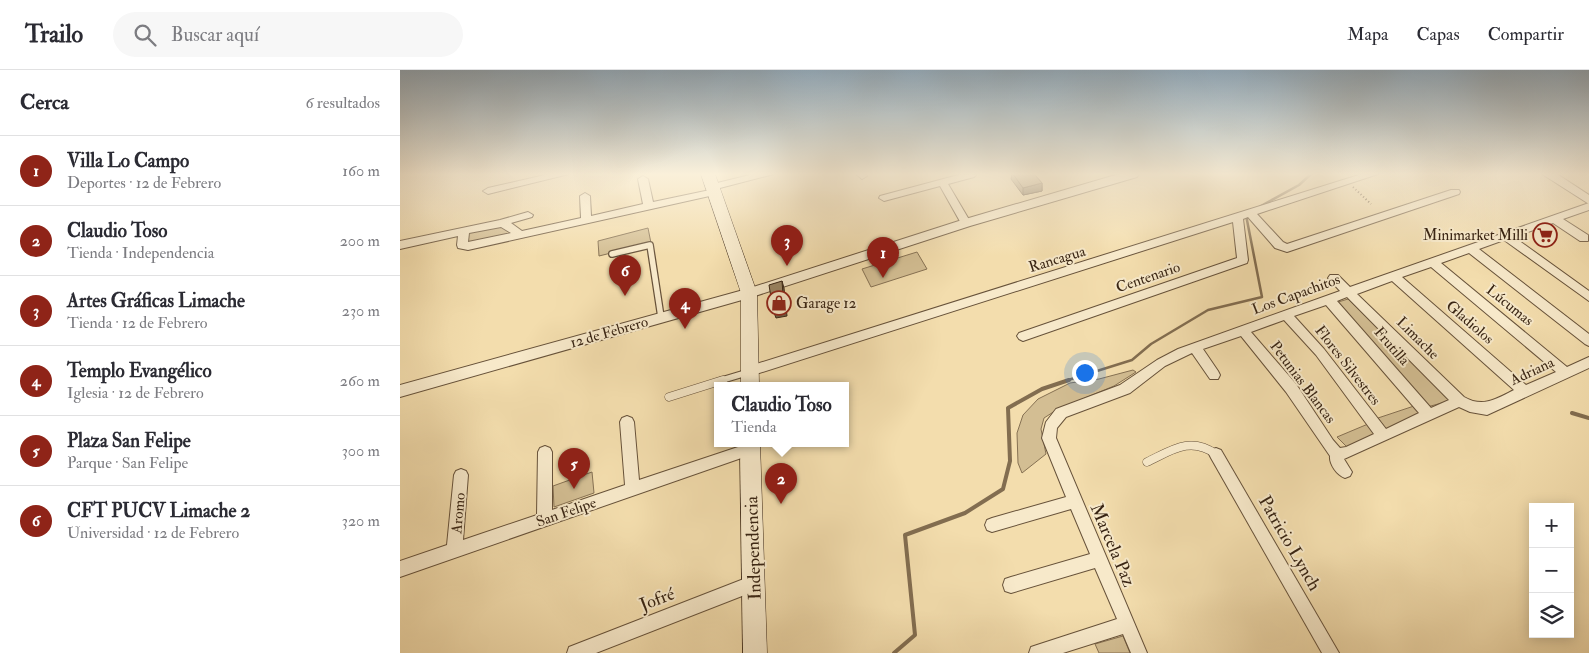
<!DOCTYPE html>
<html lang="es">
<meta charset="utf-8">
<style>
:root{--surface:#fff;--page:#f7f7f7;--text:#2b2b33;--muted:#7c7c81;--line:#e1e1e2;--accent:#8f2418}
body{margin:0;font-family:"IM FELL Double Pica",serif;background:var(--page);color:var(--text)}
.controls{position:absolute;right:15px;bottom:15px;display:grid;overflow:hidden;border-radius:0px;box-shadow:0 2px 12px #0003}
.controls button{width:45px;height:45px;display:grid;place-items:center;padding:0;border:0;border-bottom:1px solid var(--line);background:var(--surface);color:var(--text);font:25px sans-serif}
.you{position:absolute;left:684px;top:302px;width:18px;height:18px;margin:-12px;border:4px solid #fff;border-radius:50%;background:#1a73e8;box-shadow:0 0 0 8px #1a73e833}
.badge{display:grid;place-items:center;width:32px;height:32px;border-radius:50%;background:var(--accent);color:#fff;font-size:16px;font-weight:700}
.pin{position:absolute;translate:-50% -41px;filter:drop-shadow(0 1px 2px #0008)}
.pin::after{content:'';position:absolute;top:26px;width:18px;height:15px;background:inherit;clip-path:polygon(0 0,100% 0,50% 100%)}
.popup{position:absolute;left:314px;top:312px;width:135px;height:65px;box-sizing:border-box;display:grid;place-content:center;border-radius:0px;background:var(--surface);filter:drop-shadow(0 1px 4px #0005);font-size:16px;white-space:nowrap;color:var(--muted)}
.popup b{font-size:19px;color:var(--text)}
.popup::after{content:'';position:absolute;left:50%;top:100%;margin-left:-10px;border:10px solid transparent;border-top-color:var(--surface)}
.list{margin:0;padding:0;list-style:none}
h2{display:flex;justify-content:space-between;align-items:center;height:65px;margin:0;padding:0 20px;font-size:21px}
h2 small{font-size:16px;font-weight:400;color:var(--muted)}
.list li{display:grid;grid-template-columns:32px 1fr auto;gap:15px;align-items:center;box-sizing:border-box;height:70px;padding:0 20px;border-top:1px solid var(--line)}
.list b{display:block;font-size:19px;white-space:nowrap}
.list p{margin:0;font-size:16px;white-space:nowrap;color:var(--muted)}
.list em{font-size:16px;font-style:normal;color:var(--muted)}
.icon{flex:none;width:28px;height:28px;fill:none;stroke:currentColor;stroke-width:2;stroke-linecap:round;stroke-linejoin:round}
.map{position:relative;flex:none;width:1189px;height:583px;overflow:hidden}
header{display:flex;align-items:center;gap:30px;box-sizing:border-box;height:70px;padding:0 25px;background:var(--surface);border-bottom:1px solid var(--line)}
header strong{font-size:24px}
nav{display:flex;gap:28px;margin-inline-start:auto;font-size:18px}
.search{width:350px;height:45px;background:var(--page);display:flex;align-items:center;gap:12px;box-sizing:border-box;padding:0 18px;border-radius:28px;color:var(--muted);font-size:19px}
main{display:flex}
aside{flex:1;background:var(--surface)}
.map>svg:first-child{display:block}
.green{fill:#d3be93;stroke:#867153}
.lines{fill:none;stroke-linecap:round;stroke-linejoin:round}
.stream-far1{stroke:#826d50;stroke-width:2.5}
.stream{stroke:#826d50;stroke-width:4}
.service-far1-casing{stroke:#67523a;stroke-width:8}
.service-casing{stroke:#67523a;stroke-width:9}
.minor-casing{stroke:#67523a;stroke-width:2}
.tertiary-casing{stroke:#67523a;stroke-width:2}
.secondary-casing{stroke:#382413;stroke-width:1}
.path{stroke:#382413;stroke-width:2;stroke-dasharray:1 2.5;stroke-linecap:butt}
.service-far1{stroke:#f7e9ca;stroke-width:5.5}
.service{stroke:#f7e9ca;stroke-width:8}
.minor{fill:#f7e9ca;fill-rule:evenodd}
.tertiary{fill:#f7e9ca;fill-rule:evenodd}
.secondary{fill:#f7e9ca;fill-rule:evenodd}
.wall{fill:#847255;stroke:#382413}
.shaded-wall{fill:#6b5c45;stroke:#382413}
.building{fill:#998463;stroke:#382413}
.labels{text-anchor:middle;stroke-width:4;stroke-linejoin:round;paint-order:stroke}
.poi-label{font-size:15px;fill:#382413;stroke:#f7e9ca;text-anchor:end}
.street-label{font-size:15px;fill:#382413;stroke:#f7e9ca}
.near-street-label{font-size:18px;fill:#382413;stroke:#f7e9ca}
</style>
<header>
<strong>Trailo</strong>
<div class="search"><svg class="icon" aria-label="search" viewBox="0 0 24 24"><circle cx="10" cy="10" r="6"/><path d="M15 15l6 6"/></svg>Buscar aquí</div>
<nav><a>Mapa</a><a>Capas</a><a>Compartir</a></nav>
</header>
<main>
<aside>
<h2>Cerca<small>6 resultados</small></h2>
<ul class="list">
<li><span class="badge">1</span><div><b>Villa Lo Campo</b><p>Deportes · 12 de Febrero</p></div><em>160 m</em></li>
<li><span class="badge">2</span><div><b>Claudio Toso</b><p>Tienda · Independencia</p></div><em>200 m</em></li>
<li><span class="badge">3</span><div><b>Artes Gráficas Limache</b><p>Tienda · 12 de Febrero</p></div><em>230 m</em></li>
<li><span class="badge">4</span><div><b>Templo Evangélico</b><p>Iglesia · 12 de Febrero</p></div><em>260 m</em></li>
<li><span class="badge">5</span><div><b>Plaza San Felipe</b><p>Parque · San Felipe</p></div><em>300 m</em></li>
<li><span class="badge">6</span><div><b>CFT PUCV Limache 2</b><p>Universidad · 12 de Febrero</p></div><em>320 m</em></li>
</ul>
</aside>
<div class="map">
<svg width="1189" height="583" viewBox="0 0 1189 583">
<rect width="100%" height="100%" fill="#f3ddad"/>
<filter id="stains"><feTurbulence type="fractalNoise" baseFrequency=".004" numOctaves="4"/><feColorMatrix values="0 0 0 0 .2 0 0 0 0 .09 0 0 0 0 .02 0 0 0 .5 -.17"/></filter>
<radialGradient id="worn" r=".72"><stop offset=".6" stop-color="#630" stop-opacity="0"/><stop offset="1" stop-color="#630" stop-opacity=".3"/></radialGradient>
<g class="green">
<polygon points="101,156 111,164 68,175 67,163"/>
<polygon points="248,158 251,173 199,186 198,171"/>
<polygon points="517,182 527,199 471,217 462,199"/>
<polygon points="948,229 1053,330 1027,337 935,233"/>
<polygon points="733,300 736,302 714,316 658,339 644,348 641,359 646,384 622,403 618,393 617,363 623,345 638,329 670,313 699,309"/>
<polygon points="1014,336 1020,345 986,359 978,348"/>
<polygon points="968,354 976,364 947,377 937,367"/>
<polygon points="192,402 194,423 154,437 153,416"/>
<polygon points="723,566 730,583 699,583 695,574"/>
</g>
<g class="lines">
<g class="stream-far1">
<polyline points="859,137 899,115 911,104"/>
<polyline points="665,311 732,290 751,274 808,240 862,227 846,145"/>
</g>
<g class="stream">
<polyline points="1172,343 1189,348"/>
<polyline points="494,583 515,565 505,465 565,443 603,419 610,391 608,338 642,319 669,310"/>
</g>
<g class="service-far1-casing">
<g id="service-far1">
<polyline points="212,184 250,175 261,247"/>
<polyline points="319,311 349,302"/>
</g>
</g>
<g class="service-casing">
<g id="service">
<polyline points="269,327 323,310"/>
<path d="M747,392C772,380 790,366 816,384"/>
</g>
</g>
<g class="minor-casing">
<g id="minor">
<polygon points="149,104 169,104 88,124 83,121 88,118"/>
<path d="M354,104H374L316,119L319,122L314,125L68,180L58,178L57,175L58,166L0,179V171L100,150L128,142L133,145L132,147L111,153L122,161L181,148L180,126L185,123L190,126L191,146L243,134L238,109L243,106L248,109L253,132L310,120L307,117L309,115ZM101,157L111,163L68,172L69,163Z"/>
<polygon points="456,104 466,104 467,106 462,109"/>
<polygon points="562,104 576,105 574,107 548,114 571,153 570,155 562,155 540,116 484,131 479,128 480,126"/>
<polygon points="962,104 978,104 857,144 883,172 887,174 1051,120 1059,120 1060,122 1059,124 887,182 875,178 848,147 843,149 848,190 847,193 623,271 619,269 617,266 619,263 837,188 833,152 350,306 346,305 344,301 346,297 350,296"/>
<path d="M1189,133V140L1163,149L1188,165V171H1180L1153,153L1114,167L1189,221V231L1104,170L1079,179L1189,264V276L1185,274L1069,183L1041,193L1167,297L1189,287V298L1087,345L1070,342L1059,337L944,389L952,402L950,406L945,408C937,405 929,394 930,386L886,322L841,266L803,279L818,301L820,305L818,309H810L792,283L765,296L730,323L666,347L657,358L656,368L747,583H731L723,564L663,583H629L631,577L637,575L717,549L695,498L611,523L605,521L603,515L605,509L611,507L690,484L671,439L592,462L587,460L585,455L587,450L592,448L666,427L642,368L646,352L656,339L720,315L757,290L778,279L940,221L928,208L930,205H938L950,217ZM1031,197L1156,302L1126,315L1002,207ZM992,211L1114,320C1096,329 1083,338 1064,327L957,224ZM947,227L1049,330L1031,338L937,231ZM926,235L1019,343L986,359L924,279L894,246ZM884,250L916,285L974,364L946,377L940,378L933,370L896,314L851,262Z"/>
<polygon points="227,346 232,348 234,352 239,410 350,373 355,375 357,379 355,383 350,385 0,507 0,491 47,475 54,405 56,401 61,399 66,401 68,405 63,470 137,445 138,382 140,378 145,376 150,378 152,382 152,440 225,415 220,352 222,348"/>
<polygon points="816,378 821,380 939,583 922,583 811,388 809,384 811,380"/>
<polygon points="354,505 360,507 362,513 360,519 196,583 167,583 169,577"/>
</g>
</g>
<g class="tertiary-casing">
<g id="tertiary">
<polygon points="719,104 739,104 737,107 570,156 349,228 0,327 0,315 347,219 562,150"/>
<polygon points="1142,104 1157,104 1189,125 1189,134"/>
</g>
</g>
<g class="secondary-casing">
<g id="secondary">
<polygon points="301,104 315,104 357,223 359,315 341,315 341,223"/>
<polygon points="340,373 360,373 367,583 343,583"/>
</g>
</g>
<polyline class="path" points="953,117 971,134"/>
<use href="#service-far1" class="service-far1"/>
<use href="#service" class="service"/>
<use href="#minor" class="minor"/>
<use href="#tertiary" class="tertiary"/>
<use href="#secondary" class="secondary"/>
</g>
<polygon class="wall" points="612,104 634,104 642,113 642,121 623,125 611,109"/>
<g class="shaded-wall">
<polygon points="642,113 642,121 623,125 623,118"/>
<polygon points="382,211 384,218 387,246 376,248 373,240"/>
</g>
<g class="building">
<polygon points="613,104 634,104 642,113 623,118"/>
<polygon points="382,211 384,238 373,240 369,215"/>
</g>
<linearGradient id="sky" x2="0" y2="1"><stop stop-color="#93abbc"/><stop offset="0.56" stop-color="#faf0da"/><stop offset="1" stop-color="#faf0da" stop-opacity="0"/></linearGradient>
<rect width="1189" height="186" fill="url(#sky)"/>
<defs>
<g id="supermarket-ring" transform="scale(1.25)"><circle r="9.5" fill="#f7e9ca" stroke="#8f2418" stroke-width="1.5"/><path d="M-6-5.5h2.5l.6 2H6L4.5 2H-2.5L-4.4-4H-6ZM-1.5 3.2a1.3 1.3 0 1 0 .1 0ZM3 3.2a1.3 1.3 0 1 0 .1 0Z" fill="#8f2418"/></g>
<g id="shop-ring" transform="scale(1.25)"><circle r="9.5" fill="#f7e9ca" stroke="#8f2418" stroke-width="1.5"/><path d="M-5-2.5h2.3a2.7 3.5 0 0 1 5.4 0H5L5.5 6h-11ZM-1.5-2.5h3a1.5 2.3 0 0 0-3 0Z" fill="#8f2418"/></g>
</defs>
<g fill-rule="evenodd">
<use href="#supermarket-ring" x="1145" y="165"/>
<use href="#shop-ring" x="379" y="233"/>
</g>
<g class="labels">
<g class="poi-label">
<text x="1128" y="170">Minimarket Milli</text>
<text x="396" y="238" text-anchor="start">Garage 12</text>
</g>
<g class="street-label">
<text transform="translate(657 189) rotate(-17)" y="5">Rancagua</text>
<text transform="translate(748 207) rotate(-19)" y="5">Centenario</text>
<text transform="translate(896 224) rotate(-20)" y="5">Los Capachitos</text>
<text transform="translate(1110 235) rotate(39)" y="5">Lúcumas</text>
<text transform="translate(1070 252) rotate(41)" y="5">Gladiolos</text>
<text transform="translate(209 262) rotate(-16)" y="5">12 de Febrero</text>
<text transform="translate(1018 268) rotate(45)" y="5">Limache</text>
<text transform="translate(992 276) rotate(49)" y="5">Frutilla</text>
<text transform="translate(948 295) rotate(52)" y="5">Flores Silvestres</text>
<text transform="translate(1132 301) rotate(-25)" y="5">Adriana</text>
<text transform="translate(903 312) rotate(53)" y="5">Petunias Blancas</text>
<text transform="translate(166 442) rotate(-19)" y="5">San Felipe</text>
<text transform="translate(58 443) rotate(-85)" y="5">Aromo</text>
</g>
<g class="near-street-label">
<text transform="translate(890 473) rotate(60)" y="6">Patricio Lynch</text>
<text transform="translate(713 475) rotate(67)" y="6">Marcela Paz</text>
<text transform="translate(353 478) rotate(-92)" y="6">Independencia</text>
<text transform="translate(257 529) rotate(-21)" y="6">Jofré</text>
</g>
</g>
<rect width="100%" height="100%" filter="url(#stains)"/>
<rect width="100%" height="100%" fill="url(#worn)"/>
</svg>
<div class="controls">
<button>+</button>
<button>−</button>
<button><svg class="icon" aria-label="layers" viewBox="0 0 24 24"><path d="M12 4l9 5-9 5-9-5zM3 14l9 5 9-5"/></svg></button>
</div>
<div class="you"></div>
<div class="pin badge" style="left:483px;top:208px">1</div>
<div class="pin badge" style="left:381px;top:434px">2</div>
<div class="popup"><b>Claudio Toso</b>Tienda</div>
<div class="pin badge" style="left:387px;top:196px">3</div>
<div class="pin badge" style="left:285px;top:259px">4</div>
<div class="pin badge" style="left:174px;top:419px">5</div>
<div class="pin badge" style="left:225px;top:226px">6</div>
</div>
</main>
